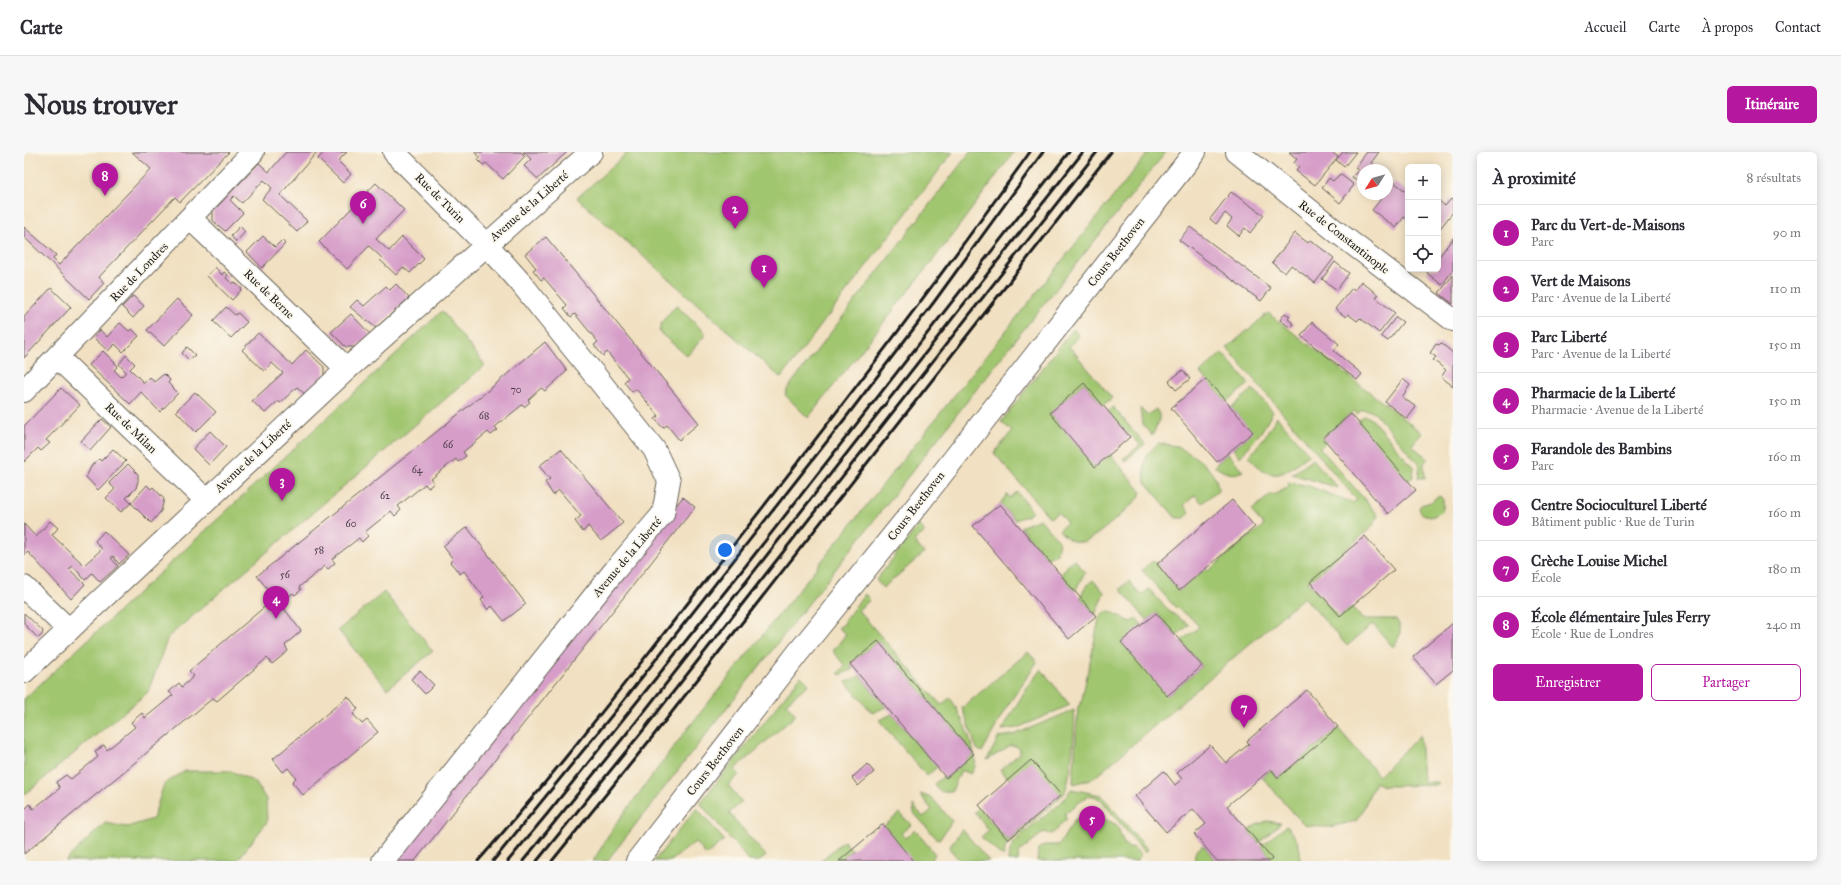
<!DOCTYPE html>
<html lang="fr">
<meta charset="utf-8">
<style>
:root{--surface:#fff;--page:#f7f7f7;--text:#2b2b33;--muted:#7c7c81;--line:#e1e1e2;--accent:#b5179e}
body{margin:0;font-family:"IM FELL Great Primer",serif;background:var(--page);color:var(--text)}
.controls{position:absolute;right:12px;top:12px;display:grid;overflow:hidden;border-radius:6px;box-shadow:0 2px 10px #0003}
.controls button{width:36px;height:36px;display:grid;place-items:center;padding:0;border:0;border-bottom:1px solid var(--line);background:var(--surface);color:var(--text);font:20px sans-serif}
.compass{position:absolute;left:1333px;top:12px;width:36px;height:36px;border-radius:50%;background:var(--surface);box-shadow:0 2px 10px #0003;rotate:233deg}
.you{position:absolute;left:701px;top:398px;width:14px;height:14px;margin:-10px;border:3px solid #fff;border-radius:50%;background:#1a73e8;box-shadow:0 0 0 6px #1a73e833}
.badge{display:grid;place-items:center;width:26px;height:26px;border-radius:50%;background:var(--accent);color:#fff;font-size:13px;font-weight:700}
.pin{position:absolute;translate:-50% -33px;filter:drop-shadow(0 1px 2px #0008)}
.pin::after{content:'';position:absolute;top:21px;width:14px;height:12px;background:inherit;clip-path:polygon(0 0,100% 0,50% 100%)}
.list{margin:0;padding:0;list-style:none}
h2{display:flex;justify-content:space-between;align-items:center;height:52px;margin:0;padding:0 16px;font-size:17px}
h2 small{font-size:13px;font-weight:400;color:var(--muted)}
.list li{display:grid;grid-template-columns:26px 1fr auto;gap:12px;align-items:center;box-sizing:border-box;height:56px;padding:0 16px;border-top:1px solid var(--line)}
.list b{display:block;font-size:15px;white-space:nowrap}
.list p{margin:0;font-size:13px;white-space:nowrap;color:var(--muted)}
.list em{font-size:13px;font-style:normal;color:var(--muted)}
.actions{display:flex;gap:8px;padding:12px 16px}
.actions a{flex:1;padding:9px 0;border:1px solid var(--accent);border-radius:6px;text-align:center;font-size:14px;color:var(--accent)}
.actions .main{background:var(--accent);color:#fff}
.icon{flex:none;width:22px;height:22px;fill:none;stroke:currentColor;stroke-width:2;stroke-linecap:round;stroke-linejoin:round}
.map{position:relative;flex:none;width:1429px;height:709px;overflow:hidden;border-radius:6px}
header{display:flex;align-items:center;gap:24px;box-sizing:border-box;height:56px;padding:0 20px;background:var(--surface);border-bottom:1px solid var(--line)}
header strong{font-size:19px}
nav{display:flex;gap:22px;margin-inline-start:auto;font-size:14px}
.intro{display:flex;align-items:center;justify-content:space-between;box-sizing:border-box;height:96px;padding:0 24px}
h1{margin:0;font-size:28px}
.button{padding:10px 18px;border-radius:6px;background:var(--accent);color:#fff;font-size:14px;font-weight:700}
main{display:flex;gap:24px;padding:0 24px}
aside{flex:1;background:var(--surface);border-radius:6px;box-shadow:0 2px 10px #0003}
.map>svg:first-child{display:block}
.green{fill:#a1c670;stroke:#5e7146}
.building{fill:#d69dc9}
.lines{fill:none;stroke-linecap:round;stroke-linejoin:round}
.minor-casing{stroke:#676156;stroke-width:24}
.minor{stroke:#fff;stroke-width:22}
.rail{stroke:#1c1c1c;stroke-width:3}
.labels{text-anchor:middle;stroke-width:3.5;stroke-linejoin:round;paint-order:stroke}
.number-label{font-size:10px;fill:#4a3c47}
.street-label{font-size:12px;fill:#1c1c1c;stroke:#fbf7ec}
</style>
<header>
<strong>Carte</strong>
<nav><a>Accueil</a><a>Carte</a><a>À propos</a><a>Contact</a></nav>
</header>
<div class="intro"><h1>Nous trouver</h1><a class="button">Itinéraire</a></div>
<main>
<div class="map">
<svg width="1429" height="709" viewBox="0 0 1429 709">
<rect width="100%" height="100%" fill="#fbf7ec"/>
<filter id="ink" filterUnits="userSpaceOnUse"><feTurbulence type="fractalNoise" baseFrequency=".025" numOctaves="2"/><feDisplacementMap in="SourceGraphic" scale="8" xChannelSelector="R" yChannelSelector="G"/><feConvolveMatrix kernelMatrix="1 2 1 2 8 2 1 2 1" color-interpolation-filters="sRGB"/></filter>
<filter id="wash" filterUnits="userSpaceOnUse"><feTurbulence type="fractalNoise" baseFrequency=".012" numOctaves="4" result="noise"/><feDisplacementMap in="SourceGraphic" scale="16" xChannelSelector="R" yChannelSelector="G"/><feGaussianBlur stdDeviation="0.9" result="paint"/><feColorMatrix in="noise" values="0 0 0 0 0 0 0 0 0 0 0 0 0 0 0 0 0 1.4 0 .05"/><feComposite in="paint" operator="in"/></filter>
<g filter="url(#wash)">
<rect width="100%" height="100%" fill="#f1e0c1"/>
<g class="green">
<polygon points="604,0 929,0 757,226 553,46"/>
<polygon points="946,0 990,0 924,89 784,266 761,243 764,236"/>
<polygon points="1125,0 1142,0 984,197 583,709 569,709 592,672 661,580"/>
<polygon points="652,153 682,182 663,204 635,180 637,171"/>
<polygon points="418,159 461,213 144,485 124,540 0,643 0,547"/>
<path d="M1244,161L1398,281L1388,293L1404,307L1400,311L1401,326H1394L1396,314L1349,259L1338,258L1333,262L1330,259L1298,286L1302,290L1296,296L1354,363L1349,374L1284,430L1315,466L1328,455L1338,467H1372C1379,477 1376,486 1369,495L1349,472L1323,494L1280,445L1070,626L1050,632L1049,630L1054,554L1057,552L1075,467L1079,461L1086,459L1107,470L1112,466L1118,473L1143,544L1178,514L1157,489L1175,475L1170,468L1150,454L1118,418L1130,408L1155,439L1182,416L1184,419L1240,373L1227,359L1247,342L1249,343L1265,335L1264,330L1285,334L1329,351L1333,348L1203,196Z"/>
<path d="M1049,177L1055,184L1045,194L1088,246L1079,253L1060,231L1026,261L1071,314L1086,302L1117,339L1115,346C1104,356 1069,390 1057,390C1048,391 1041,385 1035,378L1043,371L1034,360L1026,366L970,301L988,279L977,270Z"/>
<polygon points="1198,201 1225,232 1202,250 1176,221"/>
<polygon points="1229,237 1249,260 1237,280 1216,305 1209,297 1228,280 1207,256"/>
<polygon points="1089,255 1121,292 1101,309 1099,307 1116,293 1105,281 1103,282 1084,260"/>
<polygon points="1116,256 1123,263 1132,257 1135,262 1135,269 1128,284 1118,272"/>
<polygon points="1340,264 1346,265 1390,316 1389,325 1383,329 1333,270"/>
<path d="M1253,265L1285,302C1259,322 1251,334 1225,305L1242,283Z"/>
<path d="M1134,291C1138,292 1143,292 1147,293C1164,297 1195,319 1194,338L1178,351L1171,343L1160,353L1166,361L1161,366H1152L1121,330L1120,318L1122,303Z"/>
<path d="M1204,301L1219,319C1207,325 1200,320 1190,314Z"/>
<polygon points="1289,307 1314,336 1268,322"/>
<polygon points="993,340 1008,359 1005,363 991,368 976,352 983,342 986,346"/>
<polygon points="1416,344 1419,348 1419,357 1413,363 1406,365 1397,361 1395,356 1397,353 1407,350 1410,347"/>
<polygon points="1016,367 1035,389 1033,402 1023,406 996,375"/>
<polygon points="895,373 901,380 890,389 900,401 859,436 852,428"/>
<polygon points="1051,408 1061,420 1051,439 1037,423 1046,410"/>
<polygon points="1069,428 1080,440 1071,463 1056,445 1063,433"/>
<polygon points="1105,429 1117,443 1125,437 1145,459 1165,473 1152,484 1133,461 1123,468 1096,437"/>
<polygon points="360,440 409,499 363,537 314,478"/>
<path d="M841,442L846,448L834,458L917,553L926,546C934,556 954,601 951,614C951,616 948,620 947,622L937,618L928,639L916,640L910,632L920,624L922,626L950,602L854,489L826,512L829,517L816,523L814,521L821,514L809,499L822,482L814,476L821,471L820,469Z"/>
<polygon points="1004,500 1013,510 982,556 958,600 953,597 938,556"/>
<polygon points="1017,517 1046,553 993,576 978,578 1002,537"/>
<polygon points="777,524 785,532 762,551 772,563 711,617 715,623 704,633 718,650 705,661 742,704 736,709 725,709 676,651"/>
<polygon points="836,524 862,555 848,561 822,530"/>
<path d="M1050,558C1052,575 1047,627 1040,642L982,693L979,705L957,685L965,678L950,660L954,656L984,688L1036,643L985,627L976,618L995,602L996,598L992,594H987L963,608L975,585L989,583Z"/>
<polygon points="868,562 913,615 903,624 855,568"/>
<polygon points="1314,576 1355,624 1396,583 1399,630 1414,630 1414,633 1359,634 1351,630 1338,660 1332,669 1306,675 1296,675 1280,673 1238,625 1247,618 1254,626"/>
<polygon points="161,619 207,619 231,630 242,647 243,670 213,709 41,709 81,671 103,675 129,667 140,632"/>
<path d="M1047,637L1077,643L1124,698L1120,700L1077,648L1070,644H1064L1041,661L1042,668C1035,672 1034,679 1027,682L1020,680L995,700L994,709H984C983,680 1035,663 1047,637Z"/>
<polygon points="896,642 908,646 928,669 916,687 912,686 890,661 889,653 899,665 908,658"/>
<polygon points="673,656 700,688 682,703 671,690 647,709 630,709"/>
<polygon points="876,661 887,673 877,681 882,686 891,678 911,702 907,709 888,709 860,674"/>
<polygon points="1073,663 1093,673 1100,692 1105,696 1109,695 1117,703 1112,709 1013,709 1014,697 1021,693 1035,693 1051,667"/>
<polygon points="1243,669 1257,671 1235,691 1224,679 1232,673"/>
<path d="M1262,674C1272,685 1278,694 1276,709H1246L1248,707L1237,694Z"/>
<polygon points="938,677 965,709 936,709 925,696"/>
<polygon points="820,689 828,698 815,709 796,709"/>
<path d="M1179,693L1193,709H1171C1169,701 1173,698 1179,693Z"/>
</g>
<g id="blocks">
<g class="building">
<polygon points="108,0 205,0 156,50 151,45 75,125 80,131 65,147 0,85 0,75 32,103 29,107 35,113 127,17"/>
<polygon points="262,0 293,0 256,43 283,69 273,80 238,47 248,36 240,28 218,51 210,44 206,48 219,61 201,79 189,69 189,59 235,11 245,20"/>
<polygon points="300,0 323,0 314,9 327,22 319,31 294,7"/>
<polygon points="450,0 497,0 501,4 479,27 462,11 459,13 454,8 456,5"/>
<polygon points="499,0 543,0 514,27 500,14 507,7"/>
<polygon points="1265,0 1308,0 1314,5 1291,33 1272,19 1275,15 1270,11 1273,7"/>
<polygon points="1319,0 1332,0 1320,15 1312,8"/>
<polygon points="1343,0 1355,0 1347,11 1357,18 1339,18 1339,26 1336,24 1333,28 1328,25 1334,18 1331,16"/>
<polygon points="1316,22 1330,33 1316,51 1298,36 1305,26 1309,29"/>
<polygon points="1370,30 1384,41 1384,68 1380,65 1372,76 1348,58 1361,42 1363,42 1363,39"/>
<polygon points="352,31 380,58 352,87 365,99 378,85 400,107 386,121 379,115 372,123 356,108 358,106 345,94 323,117 295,90"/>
<polygon points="1207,40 1240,63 1226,81 1221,76 1215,84 1203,74 1208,67 1201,61 1192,72 1186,67"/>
<polygon points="1427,47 1429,49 1429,60 1414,79 1414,48 1421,54"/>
<polygon points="216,74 221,80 212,90 207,84"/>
<polygon points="1166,75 1247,136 1237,149 1155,88"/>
<polygon points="1271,81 1284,91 1286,88 1293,93 1310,106 1291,131 1267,113 1261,121 1248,111"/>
<polygon points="239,84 251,95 258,88 261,92 238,116 223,100"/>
<polygon points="522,85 675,271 655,288 643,273 639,276 631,267 635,264 612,237 608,240 600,230 604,226 583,200 579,204 570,193 574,190 551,162 547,165 540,156 543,153 520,126 517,128 509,118 512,116 501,102"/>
<polygon points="1429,86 1429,118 1418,133 1403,121 1406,117 1414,117 1414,106"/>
<polygon points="1311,110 1325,121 1313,138 1298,127"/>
<polygon points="191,115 198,123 200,120 204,123 202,126 208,132 210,130 218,137 208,148 183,124"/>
<polygon points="1429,123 1429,152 1415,141"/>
<polygon points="1337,129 1354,143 1352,146 1371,161 1355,181 1336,166 1333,169 1324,162 1322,165 1311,157 1328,136 1331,138"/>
<polygon points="372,132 385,146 352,176 326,155 333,148 340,154 362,134 366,138"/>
<polygon points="27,136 47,155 0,206 0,165"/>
<polygon points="109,144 120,154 109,166 98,155"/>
<polygon points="153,147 169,163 140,194 123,178"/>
<polygon points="202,155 211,163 214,161 223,170 207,186 189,169"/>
<polygon points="1261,161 1266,164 1264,167 1270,172 1267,176 1256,168"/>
<polygon points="327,162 346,182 332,195 322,195 307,180"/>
<polygon points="1372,165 1379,170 1364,189 1357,184"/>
<polygon points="1288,170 1315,192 1310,199 1338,222 1333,228 1277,184"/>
<polygon points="96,171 105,179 108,177 115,184 99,200 91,192 84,199 70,186 76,178 83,185"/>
<polygon points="234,181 268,213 282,198 300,215 300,224 281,242 273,235 256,251 254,249 241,261 228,249 259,221 248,211 240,219 218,198"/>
<polygon points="521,190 543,219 521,239 517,236 504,248 506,250 500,255 498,253 471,275 474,278 467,283 464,280 439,300 442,304 434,310 432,307 407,327 410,331 404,336 401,332 374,354 377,358 371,364 367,359 341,380 344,384 338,390 335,386 308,407 311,411 304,417 301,414 275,435 277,438 271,443 269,441 256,451 277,479 261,493 264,499 248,512 243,506 193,549 189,546 0,702 0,658 6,652 9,657 36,636 32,630 42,623 47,627 74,605 71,600 80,593 83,598 111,575 107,570 118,561 121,566 149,543 145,540 155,531 158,535 170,524 165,519 251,446 233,424 467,236"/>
<polygon points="1417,191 1429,201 1429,234 1417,225 1422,218 1409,208 1412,205 1406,201 1412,192 1415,193"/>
<polygon points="163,195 171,203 165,208 158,201"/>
<polygon points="79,199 94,214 90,218 97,225 102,220 95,212 102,203 111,212 106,217 120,231 126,225 130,230 140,222 146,228 144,231 154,241 136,260 117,240 106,252 65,213"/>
<polygon points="1159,218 1166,227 1152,238 1145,229"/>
<polygon points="1182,227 1229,280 1193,310 1147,256"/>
<polygon points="1379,227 1386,233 1378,245 1392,255 1383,267 1361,250"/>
<polygon points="1060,231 1106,285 1071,315 1026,261"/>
<polygon points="37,236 56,253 22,288 26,291 17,299 14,296 0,310 0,274"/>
<polygon points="171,240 192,260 172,280 152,259"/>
<polygon points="1327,262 1392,338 1364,362 1299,286"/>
<polygon points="78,267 87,275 66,299 57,289"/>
<polygon points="186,279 202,295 185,313 169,297"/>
<polygon points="89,297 102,309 74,338 62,325 68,313 75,307 77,309"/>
<polygon points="537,297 599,371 577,389 564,374 559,380 551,369 557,364 535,338 529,343 521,330 526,327 515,314"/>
<polygon points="104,312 114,322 114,329 112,336 102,346 107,351 97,360 82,346 91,337 85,331"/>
<polygon points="123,333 127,337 129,335 140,347 137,359 127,371 107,351"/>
<polygon points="659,345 671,355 391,709 370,709"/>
<polygon points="1208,348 1231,375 1155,439 1133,412"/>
<polygon points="976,352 1072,464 1045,487 949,374"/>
<polygon points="26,369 34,376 28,383 60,413 78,397 71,389 80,379 105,403 95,412 89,404 87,406 94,414 76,430 68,421 61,428 49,414 45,417 61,432 47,447 4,400 0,404 0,372 12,385"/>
<polygon points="443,375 502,452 480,469 468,454 464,458 457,448 460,445 440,419 436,422 426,410 429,407 419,394"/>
<polygon points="1341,384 1370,418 1316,464 1286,430"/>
<polygon points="0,461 19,479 18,483 14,486 0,472"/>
<polygon points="1132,461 1178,514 1143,544 1097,490"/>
<polygon points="1429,471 1429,518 1412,532 1389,505"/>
<polygon points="854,489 950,602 922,626 826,512"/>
<polygon points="396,519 410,533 401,542 387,527"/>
<polygon points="1283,538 1314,575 1254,626 1247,617 1203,654 1248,707 1246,709 1193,709 1170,682 1182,672 1169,657 1142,680 1111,644 1140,619 1151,633 1158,627 1153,621 1186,593 1202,611 1225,592 1223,589"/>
<polygon points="324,544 334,557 329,562 338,572 343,568 354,580 279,643 268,630 272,626 264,616 259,620 249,607"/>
<polygon points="1007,608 1037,643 984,688 955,653"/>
<polygon points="843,612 850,620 834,634 828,626"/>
<polygon points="859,672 889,709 815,709 828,698"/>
</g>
</g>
</g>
<g filter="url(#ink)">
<use href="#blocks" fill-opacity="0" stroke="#676156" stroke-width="1"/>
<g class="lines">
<g class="minor-casing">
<g id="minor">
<polyline points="1213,0 1313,80 1429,168"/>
<polyline points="166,66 323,217"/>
<polyline points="33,205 182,348"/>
<polyline points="0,239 229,0"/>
<polyline points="0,435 45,478"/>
<polyline points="0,520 323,217 567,0"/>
<polyline points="359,709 591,418 639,362 645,329 630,297 497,131 472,103 370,0"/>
<polyline points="613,709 773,502 892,355 1171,0"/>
</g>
</g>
<use href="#minor" class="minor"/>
<g class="rail">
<path d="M454,709C533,620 605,525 679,432C790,290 901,147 1006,0"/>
<polyline points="469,709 593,557 823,264 910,150 1019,0"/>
<polyline points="484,709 524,661 720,416 1045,0"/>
<polyline points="499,709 612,570 1059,0"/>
<polyline points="513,709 621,576 1073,0"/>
<polyline points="528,709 630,583 1087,0"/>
</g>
</g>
</g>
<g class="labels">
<g class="number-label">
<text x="492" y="241">70</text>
<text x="460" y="267">68</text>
<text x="424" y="296">66</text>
<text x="393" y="321">64</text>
<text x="361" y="347">62</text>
<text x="327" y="375">60</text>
<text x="295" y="401">58</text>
<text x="261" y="426">56</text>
</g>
<g class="street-label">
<text transform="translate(416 46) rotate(45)" y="4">Rue de Turin</text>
<text transform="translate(505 54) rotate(-41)" y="4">Avenue de la Liberté</text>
<text transform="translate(1320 85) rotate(38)" y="4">Rue de Constantinople</text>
<text transform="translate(1092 100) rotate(-52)" y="4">Cours Beethoven</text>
<text transform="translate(115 120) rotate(-46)" y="4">Rue de Londres</text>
<text transform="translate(245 142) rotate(44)" y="4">Rue de Berne</text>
<text transform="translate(107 276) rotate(44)" y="4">Rue de Milan</text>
<text transform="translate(229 304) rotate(-43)" y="4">Avenue de la Liberté</text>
<text transform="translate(892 354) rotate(-52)" y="4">Cours Beethoven</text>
<text transform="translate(603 405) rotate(-50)" y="4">Avenue de la Liberté</text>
<text transform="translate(691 609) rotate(-52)" y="4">Cours Beethoven</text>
</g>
</g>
</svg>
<div class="controls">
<button>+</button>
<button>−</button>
<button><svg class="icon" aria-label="locate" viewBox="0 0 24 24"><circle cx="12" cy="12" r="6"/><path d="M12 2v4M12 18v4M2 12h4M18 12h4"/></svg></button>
</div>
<svg class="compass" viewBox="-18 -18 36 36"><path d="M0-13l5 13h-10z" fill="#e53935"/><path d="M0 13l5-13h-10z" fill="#7c7c81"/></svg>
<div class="you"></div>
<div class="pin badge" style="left:740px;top:136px">1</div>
<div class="pin badge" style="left:711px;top:77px">2</div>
<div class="pin badge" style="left:258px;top:349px">3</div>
<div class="pin badge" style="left:252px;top:467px">4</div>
<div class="pin badge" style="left:1068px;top:687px">5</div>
<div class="pin badge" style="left:339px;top:72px">6</div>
<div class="pin badge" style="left:1220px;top:576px">7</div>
<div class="pin badge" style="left:81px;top:44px">8</div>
</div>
<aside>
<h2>À proximité<small>8 résultats</small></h2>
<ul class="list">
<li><span class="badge">1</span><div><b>Parc du Vert-de-Maisons</b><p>Parc</p></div><em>90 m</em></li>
<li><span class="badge">2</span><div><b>Vert de Maisons</b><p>Parc · Avenue de la Liberté</p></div><em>110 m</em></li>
<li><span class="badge">3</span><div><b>Parc Liberté</b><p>Parc · Avenue de la Liberté</p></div><em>150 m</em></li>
<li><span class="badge">4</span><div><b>Pharmacie de la Liberté</b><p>Pharmacie · Avenue de la Liberté</p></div><em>150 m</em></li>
<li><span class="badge">5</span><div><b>Farandole des Bambins</b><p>Parc</p></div><em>160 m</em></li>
<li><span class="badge">6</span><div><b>Centre Socioculturel Liberté</b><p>Bâtiment public · Rue de Turin</p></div><em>160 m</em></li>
<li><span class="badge">7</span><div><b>Crèche Louise Michel</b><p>École</p></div><em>180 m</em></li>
<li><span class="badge">8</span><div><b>École élémentaire Jules Ferry</b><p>École · Rue de Londres</p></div><em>240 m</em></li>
</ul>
<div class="actions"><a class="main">Enregistrer</a><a>Partager</a></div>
</aside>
</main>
